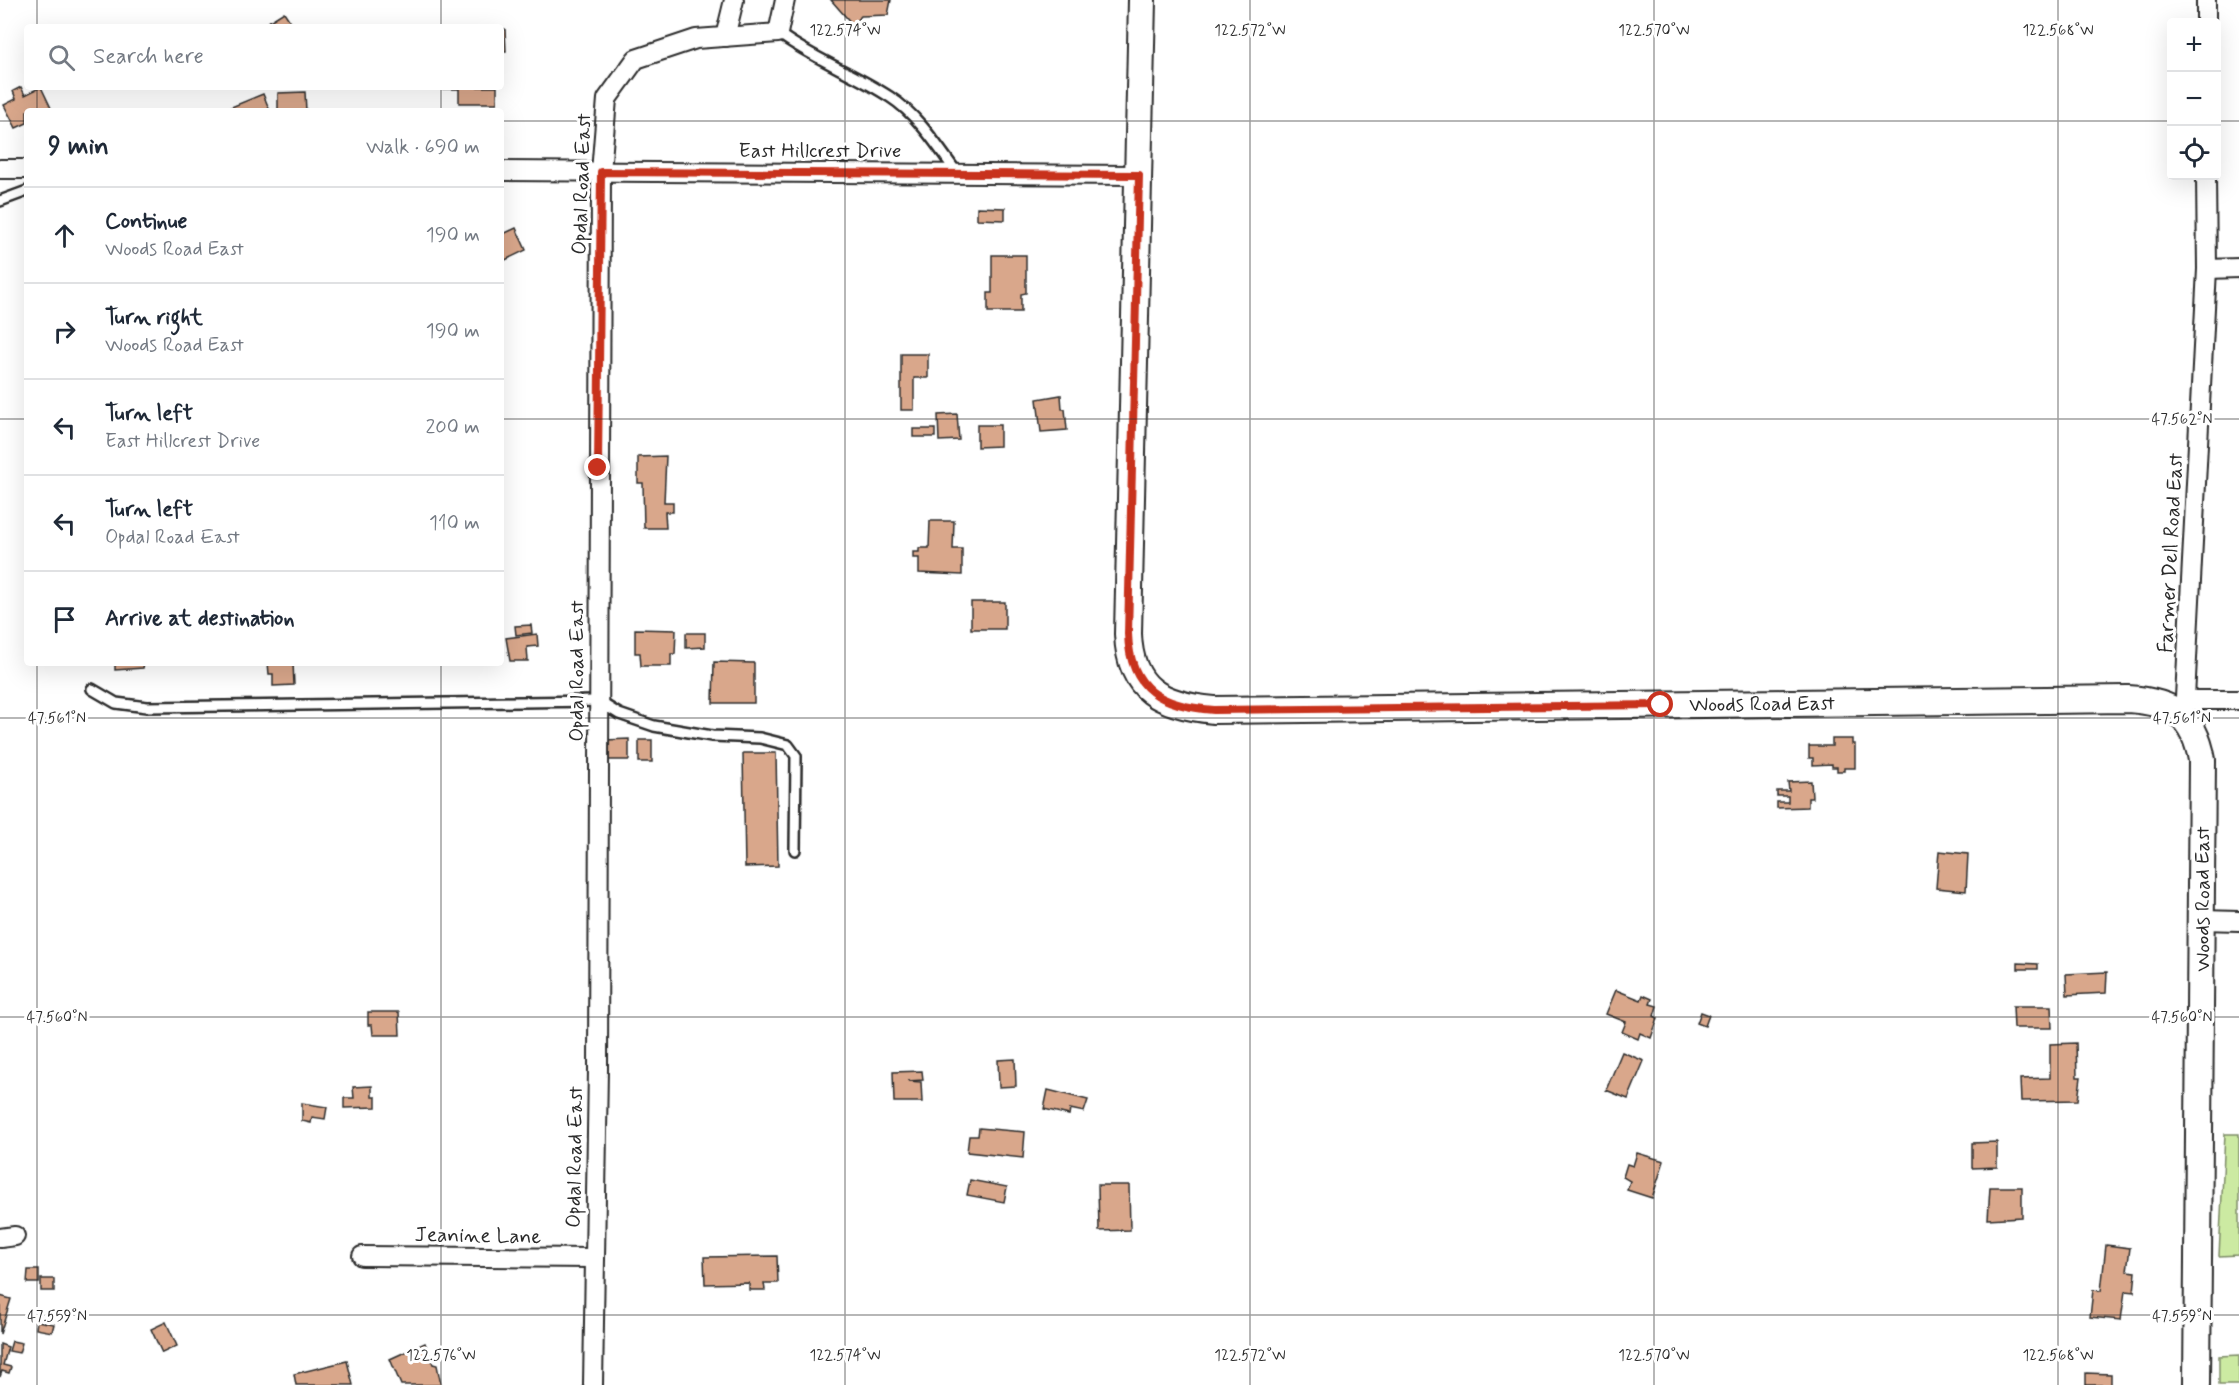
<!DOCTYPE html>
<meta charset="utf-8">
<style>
:root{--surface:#fff;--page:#f2f2f3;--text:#1f2937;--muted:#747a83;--line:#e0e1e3}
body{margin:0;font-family:Mynerve,sans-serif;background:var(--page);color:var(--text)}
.controls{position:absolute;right:18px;top:18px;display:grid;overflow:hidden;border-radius:6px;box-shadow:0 6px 24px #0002}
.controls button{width:54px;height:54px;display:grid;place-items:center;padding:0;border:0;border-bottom:2px solid var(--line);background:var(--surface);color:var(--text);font:30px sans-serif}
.stop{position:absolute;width:18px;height:18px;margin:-14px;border:4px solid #c8321e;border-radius:50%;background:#fff}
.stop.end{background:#c8321e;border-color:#fff;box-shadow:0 2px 6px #0008}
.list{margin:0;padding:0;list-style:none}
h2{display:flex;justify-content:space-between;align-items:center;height:78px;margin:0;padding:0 24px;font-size:26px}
h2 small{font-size:20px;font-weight:400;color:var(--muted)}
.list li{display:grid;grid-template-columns:39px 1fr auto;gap:18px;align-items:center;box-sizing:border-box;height:96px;padding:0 24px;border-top:2px solid var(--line)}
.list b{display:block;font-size:22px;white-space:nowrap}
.list p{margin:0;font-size:20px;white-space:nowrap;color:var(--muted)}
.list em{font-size:20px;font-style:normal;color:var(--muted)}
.icon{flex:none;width:33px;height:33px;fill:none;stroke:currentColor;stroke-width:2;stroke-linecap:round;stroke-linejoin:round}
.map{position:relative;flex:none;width:2239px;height:1385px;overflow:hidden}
.search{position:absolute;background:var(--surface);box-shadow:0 6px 24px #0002;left:24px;top:24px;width:480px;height:66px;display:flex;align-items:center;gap:15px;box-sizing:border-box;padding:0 21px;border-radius:6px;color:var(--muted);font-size:22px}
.panel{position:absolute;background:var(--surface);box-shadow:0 6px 24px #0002;left:24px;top:108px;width:480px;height:558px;border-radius:6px}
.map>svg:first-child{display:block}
.green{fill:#cceaa2;stroke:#7c8a66;stroke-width:1.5}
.building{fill:#d9a78b;stroke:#2b2b2b;stroke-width:1.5}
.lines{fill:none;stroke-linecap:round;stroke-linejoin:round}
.service-casing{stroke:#2b2b2b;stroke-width:14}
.minor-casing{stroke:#2b2b2b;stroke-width:22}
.secondary-casing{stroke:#2b2b2b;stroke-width:30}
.service{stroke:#fff;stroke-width:9}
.minor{stroke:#fff;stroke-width:18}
.secondary{stroke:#fff;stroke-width:26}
.route{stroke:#c8321e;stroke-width:8}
.ticks{fill:none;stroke:#2b2b2b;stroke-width:1.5;stroke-opacity:0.45}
.labels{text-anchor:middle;stroke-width:6;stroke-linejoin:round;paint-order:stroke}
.street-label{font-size:21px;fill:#2b2b2b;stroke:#fff}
.ticks-label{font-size:15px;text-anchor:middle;fill:#2b2b2b;stroke:#fff;stroke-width:6;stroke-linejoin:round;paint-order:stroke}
</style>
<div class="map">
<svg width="2239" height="1385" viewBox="0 0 2239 1385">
<rect width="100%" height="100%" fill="#fff"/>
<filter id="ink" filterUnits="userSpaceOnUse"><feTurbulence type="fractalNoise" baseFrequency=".0167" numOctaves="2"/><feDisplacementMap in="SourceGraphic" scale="12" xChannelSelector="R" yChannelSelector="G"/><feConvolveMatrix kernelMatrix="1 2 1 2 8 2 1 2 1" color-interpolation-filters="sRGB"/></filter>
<g filter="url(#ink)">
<g class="green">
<polygon points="2225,1134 2239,1134 2239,1255 2219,1256"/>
<polygon points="2239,1355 2239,1385 2219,1385 2219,1356"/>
</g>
<g class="building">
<polygon points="831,0 891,0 888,15 861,16 853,25"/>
<polygon points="284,12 294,27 260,27"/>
<polygon points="501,29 505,29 506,51 501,51"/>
<polygon points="21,87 25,95 41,87 52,110 27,111 27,123 16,128 4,105 16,99 13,91"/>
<polygon points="436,87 497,87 497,103 459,103 459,89 436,89"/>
<polygon points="305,92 306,111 278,111 278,93"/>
<polygon points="263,94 270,111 224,111 224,110"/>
<polygon points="977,207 1005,208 1005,220 977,219"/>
<polygon points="516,228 526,250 501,262 501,235"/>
<polygon points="992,255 1026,255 1026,293 1021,294 1021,312 988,312 988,293 992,293"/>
<polygon points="901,354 928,354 928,378 914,378 914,410 901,410"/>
<polygon points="1061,395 1062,409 1065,409 1067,430 1041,432 1037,399"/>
<polygon points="957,414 959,440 939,441 938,415"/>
<polygon points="977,425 1000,425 1000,446 977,447"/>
<rect x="913" y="429" width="22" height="8"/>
<polygon points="666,456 664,502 673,502 673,512 665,512 666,528 644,528 643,483 638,483 638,457"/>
<polygon points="930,521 954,521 953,549 962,549 962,575 919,573 919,558 913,558 913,552 919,552 919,548 929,548"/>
<rect x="971" y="602" width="34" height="27"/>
<polygon points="531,625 532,633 516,635 515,626"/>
<polygon points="635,629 676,630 675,654 671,654 671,666 641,666 640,653 635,653"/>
<polygon points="686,633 705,633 705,647 686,648"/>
<polygon points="537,634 538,646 527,647 528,661 510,661 506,638"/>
<polygon points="714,662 754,663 754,703 713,703"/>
<polygon points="100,663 144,663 143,668 115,670 115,664"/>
<polygon points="268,663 293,663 294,685 273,686 273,674 269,674"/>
<polygon points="629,739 629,760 605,760 605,740"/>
<polygon points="1832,739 1852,739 1852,744 1855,744 1855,768 1844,768 1844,771 1837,771 1837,767 1832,767 1832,764 1813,765 1813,758 1809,758 1809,746 1832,746"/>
<rect x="639" y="740" width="13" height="22"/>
<polygon points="743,753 776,753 778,866 745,867"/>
<polygon points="1811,781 1812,798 1808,798 1808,807 1777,808 1777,802 1788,802 1788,796 1777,796 1777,791 1789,791 1788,782"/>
<polygon points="1939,851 1968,854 1966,891 1936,888"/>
<polygon points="2018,963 2038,964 2038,969 2018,969"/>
<polygon points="2107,972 2106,993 2067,995 2066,974"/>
<polygon points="1616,990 1641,1000 1643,995 1652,999 1650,1004 1657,1006 1654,1016 1658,1018 1651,1038 1640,1033 1638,1039 1622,1032 1626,1022 1606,1014"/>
<polygon points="2013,1006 2051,1006 2052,1028 2014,1028"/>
<polygon points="368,1012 399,1012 400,1035 373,1035 372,1025 368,1025"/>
<polygon points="1701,1012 1709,1015 1705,1026 1697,1023"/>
<polygon points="2076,1043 2077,1077 2081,1077 2078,1100 2021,1101 2020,1079 2050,1078 2050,1044"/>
<polygon points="1622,1052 1644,1061 1628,1099 1606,1090"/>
<polygon points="1015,1059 1016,1086 999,1087 998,1060"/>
<polygon points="922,1071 923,1080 908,1081 921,1082 922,1102 894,1102 893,1072"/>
<polygon points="372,1086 372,1097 376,1097 376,1107 344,1108 344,1098 354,1098 353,1087"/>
<polygon points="1048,1090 1088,1100 1084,1112 1070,1109 1069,1115 1044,1109"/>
<polygon points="302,1103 327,1107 325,1119 312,1117 311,1123 302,1121"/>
<polygon points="979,1128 1025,1132 1023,1158 967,1152 969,1136 978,1136"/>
<polygon points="1997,1142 1997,1167 1972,1168 1972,1143"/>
<polygon points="1637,1153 1664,1161 1652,1198 1627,1190 1630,1181 1623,1177 1627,1164 1633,1166"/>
<polygon points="970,1180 1007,1187 1004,1202 967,1195"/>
<polygon points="1098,1185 1129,1185 1130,1230 1099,1231"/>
<polygon points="1990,1187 2022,1187 2022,1217 1988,1219"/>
<polygon points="2106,1245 2130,1248 2127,1271 2136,1272 2134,1292 2125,1291 2121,1320 2090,1317 2093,1290 2101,1291"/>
<polygon points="777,1256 778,1283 764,1283 765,1290 749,1290 749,1283 705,1284 704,1257"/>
<polygon points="28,1270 39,1270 39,1283 27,1283"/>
<rect x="41" y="1279" width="13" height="12"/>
<polygon points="0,1296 11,1299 0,1334"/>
<polygon points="37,1321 54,1324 52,1332 36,1329"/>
<polygon points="166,1322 177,1346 162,1353 151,1329"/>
<polygon points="12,1341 22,1343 19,1353 9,1351"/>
<polygon points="425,1343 433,1364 437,1365 441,1385 401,1385 390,1359"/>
<polygon points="0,1344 8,1347 3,1365 11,1367 9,1373 2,1371 0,1377"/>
<polygon points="347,1361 353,1385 296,1385 294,1374"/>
<polygon points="2086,1373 2111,1374 2111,1385 2086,1385"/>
</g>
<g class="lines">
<g class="service-casing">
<g id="service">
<path d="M778,33C813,59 854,73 890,97C918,115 938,147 957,173"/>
<polyline points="0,201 27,191"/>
<polyline points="92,689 116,703 147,707 598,701 619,714 654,726 712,736 760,738 788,745 796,756 795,850"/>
</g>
</g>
<g class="minor-casing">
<g id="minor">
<polyline points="2206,22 2206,0"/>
<polyline points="725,37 734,0"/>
<polyline points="0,169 27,169"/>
<polyline points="501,171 1139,175"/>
<polyline points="2207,269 2239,268"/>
<polyline points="2185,700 2239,700"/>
<polyline points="2184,717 2207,269 2206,176"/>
<polyline points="2202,920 2239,921"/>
<polyline points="0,1238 15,1236"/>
<polyline points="362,1256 595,1258"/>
<polyline points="593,1385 598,1069 601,172 607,99 636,59 696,39 778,33 785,0"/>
</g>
</g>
<g class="secondary-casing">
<g id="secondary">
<path id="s1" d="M1142,0L1128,634C1130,691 1162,705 1214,710L2128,699C2173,702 2194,715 2202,760L2197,1385"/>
</g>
</g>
<use href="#service" class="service"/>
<use href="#minor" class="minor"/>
<use href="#secondary" class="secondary"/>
</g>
</g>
<g class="lines" filter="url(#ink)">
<path class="route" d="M598,468L601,172L1139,175L1128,634C1130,691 1162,706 1214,710L1661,705"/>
</g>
<path class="ticks" d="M37,0V27M441,0V27M845,0V1385M1250,0V1385M1654,0V1385M2058,0V1385M37,87V111M441,87V111M0,121H27M501,121H2172M2216,121H2239M0,419H27M501,419H2239M37,663V1385M441,663V1385M0,718H2239M0,1017H2239M0,1315H2239"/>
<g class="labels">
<g class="street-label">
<text x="820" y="157">East Hillcrest Drive</text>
<text transform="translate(581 184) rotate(-88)" y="7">Opdal Road East</text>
<text transform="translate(2170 553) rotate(-87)" y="7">Farmer Dell Road East</text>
<text transform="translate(576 671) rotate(-90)" y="7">Opdal Road East</text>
<text dy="7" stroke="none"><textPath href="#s1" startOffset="1312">Woods Road East</textPath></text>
<text transform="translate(2202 899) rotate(-90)" y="7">Woods Road East</text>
<text transform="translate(574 1157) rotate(-89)" y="7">Opdal Road East</text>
<text transform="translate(478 1235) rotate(1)" y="7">Jeanine Lane</text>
</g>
</g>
<g class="ticks-label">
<text x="845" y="35">122.574°W</text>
<text x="1250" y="35">122.572°W</text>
<text x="1654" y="35">122.570°W</text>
<text x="2058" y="35">122.568°W</text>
<text x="2182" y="424">47.562°N</text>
<text x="57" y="723">47.561°N</text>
<text x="2182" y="723">47.561°N</text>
<text x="57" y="1022">47.560°N</text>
<text x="2182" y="1022">47.560°N</text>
<text x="57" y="1321">47.559°N</text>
<text x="2182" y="1321">47.559°N</text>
<text x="441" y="1360">122.576°W</text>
<text x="845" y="1360">122.574°W</text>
<text x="1250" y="1360">122.572°W</text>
<text x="1654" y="1360">122.570°W</text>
<text x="2058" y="1360">122.568°W</text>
</g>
</svg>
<div class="controls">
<button>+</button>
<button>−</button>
<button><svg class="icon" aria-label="locate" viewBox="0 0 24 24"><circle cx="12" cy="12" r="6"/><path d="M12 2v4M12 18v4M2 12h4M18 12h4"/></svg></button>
</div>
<div class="stop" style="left:1661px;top:705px"></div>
<div class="stop end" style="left:598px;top:468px"></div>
<div class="search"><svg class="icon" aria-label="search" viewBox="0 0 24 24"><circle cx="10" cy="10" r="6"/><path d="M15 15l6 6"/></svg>Search here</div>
<section class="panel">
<h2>9 min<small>Walk · 690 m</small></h2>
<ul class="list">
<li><svg class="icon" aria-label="ahead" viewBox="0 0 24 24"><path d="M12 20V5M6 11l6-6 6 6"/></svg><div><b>Continue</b><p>Woods Road East</p></div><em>190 m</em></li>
<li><svg class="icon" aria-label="right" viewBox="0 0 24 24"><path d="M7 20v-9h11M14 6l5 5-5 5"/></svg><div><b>Turn right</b><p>Woods Road East</p></div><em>190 m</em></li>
<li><svg class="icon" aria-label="left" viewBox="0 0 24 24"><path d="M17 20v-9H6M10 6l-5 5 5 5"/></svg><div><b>Turn left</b><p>East Hillcrest Drive</p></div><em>200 m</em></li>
<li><svg class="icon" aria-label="left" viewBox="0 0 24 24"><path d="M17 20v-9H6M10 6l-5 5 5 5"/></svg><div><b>Turn left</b><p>Opdal Road East</p></div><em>110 m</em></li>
<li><svg class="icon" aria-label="arrive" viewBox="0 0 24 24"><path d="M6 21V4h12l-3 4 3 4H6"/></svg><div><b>Arrive at destination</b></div></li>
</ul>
</section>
</div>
